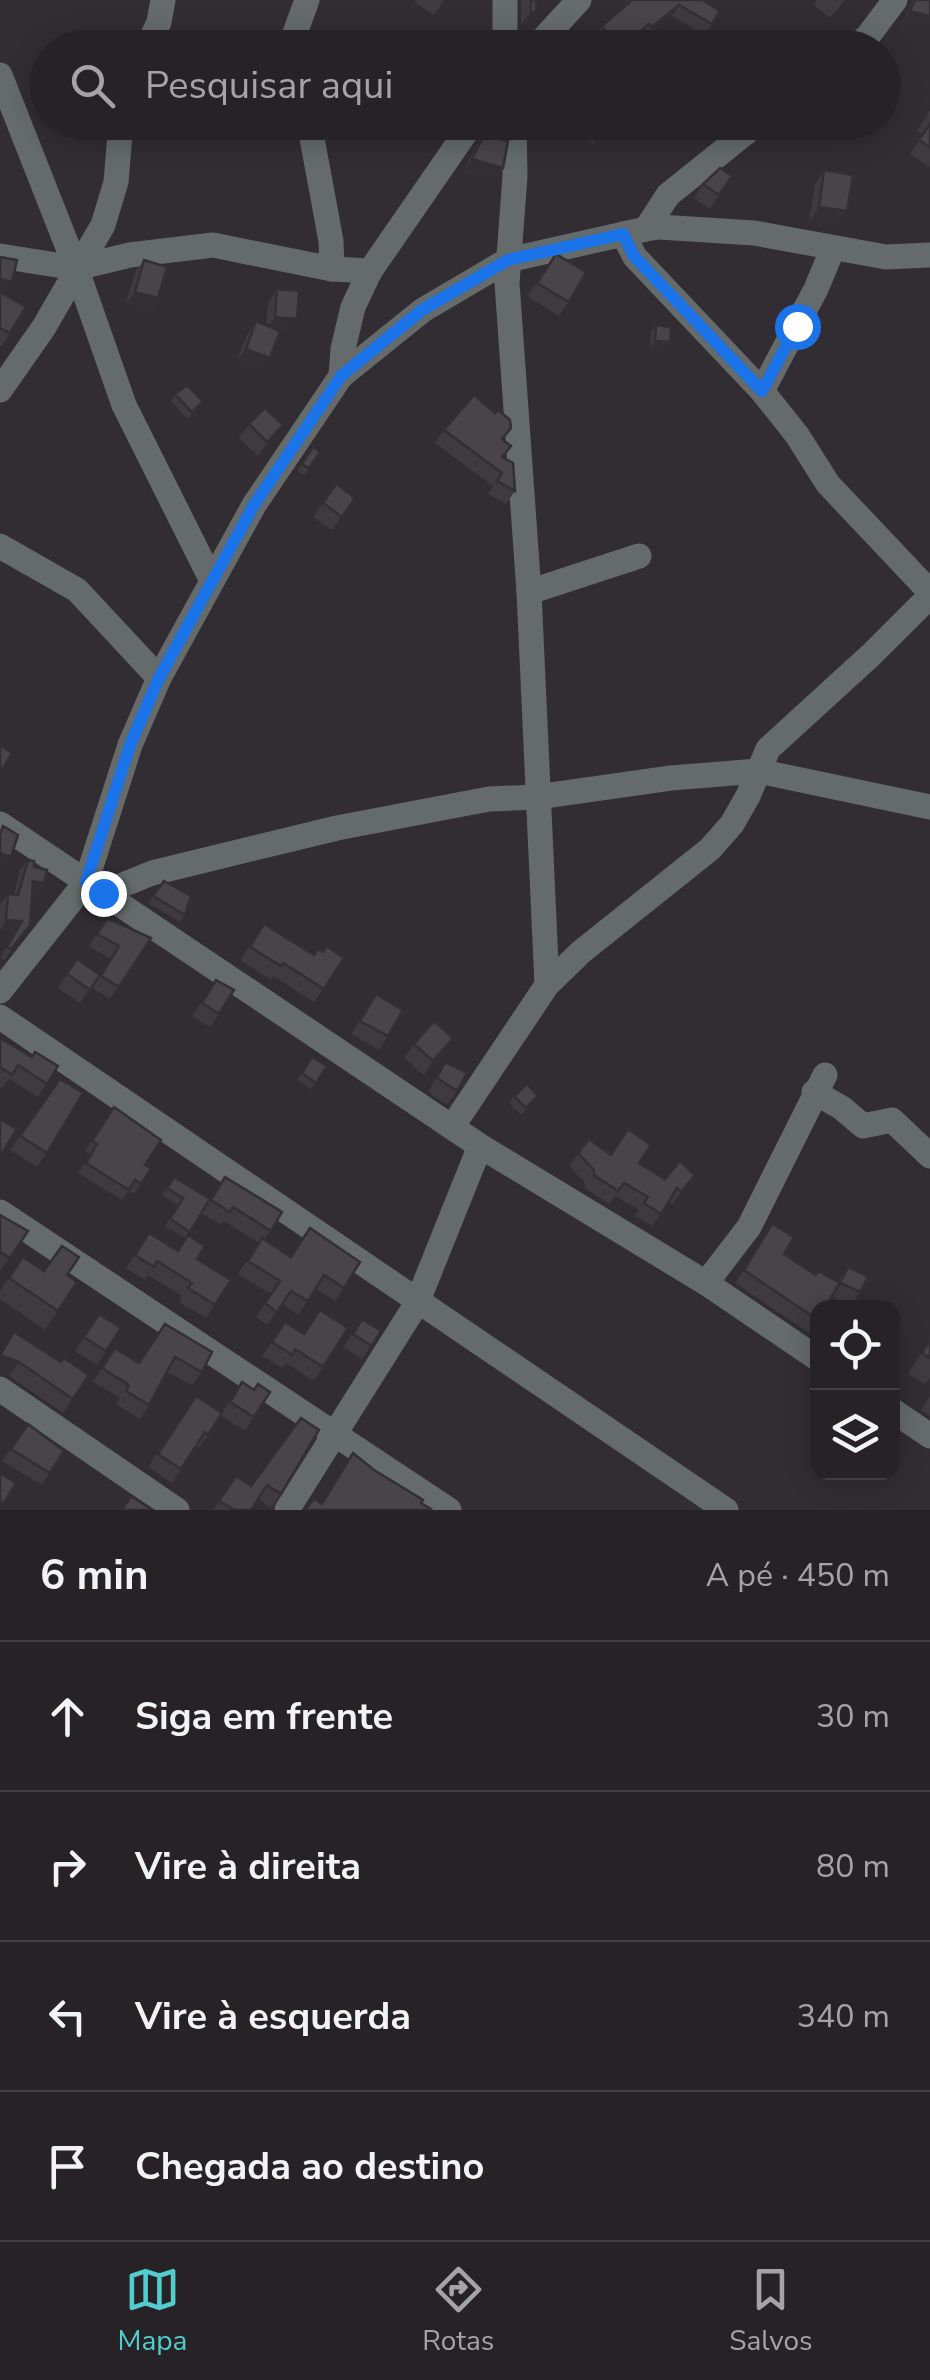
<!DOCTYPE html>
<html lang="pt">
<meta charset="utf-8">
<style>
:root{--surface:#262226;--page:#322f32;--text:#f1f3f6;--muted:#a4a4a7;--line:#423f43;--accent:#52cdcd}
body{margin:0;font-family:"Nunito Sans",sans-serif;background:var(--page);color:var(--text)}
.controls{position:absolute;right:30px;bottom:30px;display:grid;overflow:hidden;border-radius:20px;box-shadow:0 5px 25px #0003}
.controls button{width:90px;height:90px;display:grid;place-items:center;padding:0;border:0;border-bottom:2px solid var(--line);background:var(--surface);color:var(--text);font:50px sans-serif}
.stop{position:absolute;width:30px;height:30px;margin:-22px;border:8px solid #1a73e8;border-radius:50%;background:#fff}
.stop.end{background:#1a73e8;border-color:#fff;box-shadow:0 2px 10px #0008}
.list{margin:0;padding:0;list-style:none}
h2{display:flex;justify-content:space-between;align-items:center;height:130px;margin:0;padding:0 40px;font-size:42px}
h2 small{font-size:32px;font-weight:400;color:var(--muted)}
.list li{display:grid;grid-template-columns:65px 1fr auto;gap:30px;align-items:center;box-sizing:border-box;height:150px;padding:0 40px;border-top:2px solid var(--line)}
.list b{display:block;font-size:38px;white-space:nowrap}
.list em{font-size:32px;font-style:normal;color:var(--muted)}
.icon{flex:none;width:55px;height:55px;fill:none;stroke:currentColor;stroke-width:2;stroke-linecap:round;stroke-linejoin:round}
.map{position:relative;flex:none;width:930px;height:1510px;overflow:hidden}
.search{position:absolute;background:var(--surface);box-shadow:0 5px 25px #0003;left:30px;right:30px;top:30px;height:110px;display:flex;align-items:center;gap:25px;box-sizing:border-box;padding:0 35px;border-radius:55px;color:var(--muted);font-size:38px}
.sheet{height:730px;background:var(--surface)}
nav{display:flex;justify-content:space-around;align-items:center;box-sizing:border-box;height:140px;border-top:2px solid var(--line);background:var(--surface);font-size:28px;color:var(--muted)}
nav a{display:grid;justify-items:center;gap:5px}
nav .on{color:var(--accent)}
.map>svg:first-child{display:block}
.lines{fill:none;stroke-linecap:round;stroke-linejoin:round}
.minor{stroke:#656a6a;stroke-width:25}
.wall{fill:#3e3a40}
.shaded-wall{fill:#323034}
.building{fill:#48444a;stroke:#323034;stroke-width:2.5}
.route{stroke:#1a73e8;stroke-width:12}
</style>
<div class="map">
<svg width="930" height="1510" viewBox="0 0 930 1510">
<rect width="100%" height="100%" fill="#322d33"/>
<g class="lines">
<g class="minor">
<polyline points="151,39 178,48"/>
<polyline points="147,48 159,22 163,0"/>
<polyline points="295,48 295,33 307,0"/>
<polyline points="505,48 505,0"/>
<polyline points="535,48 579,0"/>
<polyline points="855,48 868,36 895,0"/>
<polyline points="0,75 76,268 124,405 212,581"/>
<polyline points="309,122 331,241 332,269"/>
<polyline points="514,122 515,176 507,283 529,592 547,985"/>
<polyline points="646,229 668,195 759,122"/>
<polyline points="623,234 635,257 762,391 797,435 828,484 930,592"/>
<polyline points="0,256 76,268 130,255 213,245 332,269 370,271"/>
<polyline points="341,376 423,310 508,260 646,229 659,227 754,233 886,257 930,255"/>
<polyline points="0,390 44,327 103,225 116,182 121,122"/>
<polyline points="762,391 816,289 833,248"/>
<polyline points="0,546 77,590 159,678"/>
<polyline points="529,592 639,556"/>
<polyline points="0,824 480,1146 706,1283 818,1359"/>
<polyline points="103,893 152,873 337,828 489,799 537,797 671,778 758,771 930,807"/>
<polyline points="0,991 86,882 130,745 159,678 254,505 341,376 343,349 353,307 370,271 473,122"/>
<polyline points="0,1017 726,1510"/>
<polyline points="814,1092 842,1108 863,1126 892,1120 930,1156"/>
<polyline points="452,1127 547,985 581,952 710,849 732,824 748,796 768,749 872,654 930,596"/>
<polyline points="0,1212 449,1510"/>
<polyline points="706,1283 749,1227 825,1075"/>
<polyline points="0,1389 177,1510"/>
<polyline points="892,1410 930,1436"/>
<polyline points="287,1510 417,1303 480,1146"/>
</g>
</g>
<g class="wall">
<polygon points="416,0 444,0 434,15 414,2"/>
<polygon points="521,0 536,0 526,25 521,25"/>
<polygon points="627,0 702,0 712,24 705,35 672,16 644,38 642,35 627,48 602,48 594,37 602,26 621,10"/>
<polygon points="817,0 845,0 830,18 814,5"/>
<polygon points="913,0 930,0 930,21 923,30 901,25"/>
<polygon points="321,30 335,48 311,48 311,44"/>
<polygon points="882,87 899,98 880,127 877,125 866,136 854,122 882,122"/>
<polygon points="930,110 930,166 929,167 910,154 923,134 917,131"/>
<polygon points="582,122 608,122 593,144 576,132"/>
<polygon points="690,122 705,122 701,129"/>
<polygon points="484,135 503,168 494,181 463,172 475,148"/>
<polygon points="824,170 838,225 809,221 815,184"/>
<polygon points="732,176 710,209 694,198 703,184"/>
<polygon points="556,254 569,302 559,316 527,296"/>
<polygon points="0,257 12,282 4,294 10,333 2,346 0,345"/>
<polygon points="144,260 158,298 149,312 125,305 135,273"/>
<polygon points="277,289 287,332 279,332 270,358 260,371 236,362 247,335 256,321 266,325 268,303"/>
<polygon points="656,325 670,342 665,349 650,348 651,332"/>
<polygon points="175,394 198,409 187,419 171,401"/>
<polygon points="249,424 274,439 258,456 239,438"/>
<polygon points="444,430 503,440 502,457 515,491 506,504 488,494 493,486 435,443"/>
<polygon points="313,447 320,452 305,475 297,471"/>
<polygon points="336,484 355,498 332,530 313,517"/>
<polygon points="28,860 44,883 36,894 32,893 23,935 4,960 0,958 15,931 0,930 0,904 8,894 14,894 20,870"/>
<polygon points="164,881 185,915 180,922 148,903"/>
<polygon points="107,918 151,938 110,999 92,988 110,959 89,946"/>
<polygon points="264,924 314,955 322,952 344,958 314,1002 273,976 271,980 240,960"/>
<polygon points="77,959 100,975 80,1003 58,988"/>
<polygon points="216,980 219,1014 210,1027 192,1016"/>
<polygon points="376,994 388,1036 379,1050 351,1034"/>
<polygon points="0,1038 32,1057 58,1066 38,1097 9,1079 2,1088 0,1087"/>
<polygon points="453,1038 444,1052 424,1075 404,1058 414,1044"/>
<polygon points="312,1057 327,1066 311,1089 297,1080"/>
<polygon points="445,1062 457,1091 447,1105 428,1092"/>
<polygon points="60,1079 47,1153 37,1167 10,1150"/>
<polygon points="514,1096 538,1096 521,1115 509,1103"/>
<polygon points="114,1107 145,1165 151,1169 134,1194 129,1191 122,1200 78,1173 90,1154 85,1151"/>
<polygon points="589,1139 611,1155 639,1163 665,1179 686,1187 672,1204 669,1202 652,1226 635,1216 639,1210 615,1196 609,1204 585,1188 585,1183 569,1166"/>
<polygon points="174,1177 210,1199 185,1238 165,1226 178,1205 162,1195"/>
<polygon points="225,1177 282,1212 264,1240 291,1256 310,1228 344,1288 335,1301 316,1289 298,1315 282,1304 267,1325 256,1317 271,1294 238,1274 259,1243 224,1221 221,1225 201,1213"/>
<polygon points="0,1215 28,1231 0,1271"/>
<polygon points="772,1224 784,1254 816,1275 838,1282 848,1267 860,1292 851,1306 832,1297 809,1333 735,1283"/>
<polygon points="149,1233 177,1250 188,1235 215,1305 206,1318 179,1302 182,1296 148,1275 145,1280 126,1268"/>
<polygon points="23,1257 44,1271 67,1275 77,1282 45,1330 0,1299 0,1291"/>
<polygon points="320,1310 323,1367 314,1381 286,1363 282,1368 262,1356 285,1322 304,1334"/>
<polygon points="99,1314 121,1328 97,1365 75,1351"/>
<polygon points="362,1319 381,1331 362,1359 343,1347"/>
<polygon points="165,1324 202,1372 192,1385 167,1372 149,1405 140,1419 116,1404 120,1398 93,1382 115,1348 138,1362"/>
<polygon points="930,1339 930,1378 925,1384 908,1374"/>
<polygon points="0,1353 61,1362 89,1375 63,1413 9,1376"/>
<polygon points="242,1382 254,1417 245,1431 221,1416 199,1448 196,1446 172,1483 148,1467 196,1396 222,1413"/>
<polygon points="930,1396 930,1416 921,1410"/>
<polygon points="301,1418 281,1494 271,1508 258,1499 251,1510 213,1510 236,1476 251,1486"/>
<polygon points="28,1424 64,1451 42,1485 2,1461"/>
</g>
<g class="shaded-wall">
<polygon points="679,5 672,16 644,38 652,27"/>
<polygon points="910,11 930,16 930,21 923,30 901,25"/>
<polygon points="531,12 536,12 526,25 521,25"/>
<polygon points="649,24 642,35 627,48 622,48"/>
<polygon points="875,122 879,122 866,136 874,123"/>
<polygon points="472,159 503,168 494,181 463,172"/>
<polygon points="819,207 847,211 838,225 809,221"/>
<polygon points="0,279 12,282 3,296 0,295"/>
<polygon points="135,292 158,298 149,312 125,305"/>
<polygon points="275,317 297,319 287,332 266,330"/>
<polygon points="655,341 670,342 665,349 650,348"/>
<polygon points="246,349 270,358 260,371 236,362"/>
<polygon points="283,425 274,439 258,456 267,442"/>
<polygon points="0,853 11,857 1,870 0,870"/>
<polygon points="33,881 44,883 36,894 26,891"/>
<polygon points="6,920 22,921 15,931 0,930"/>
<polygon points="453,1038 444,1052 424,1075 433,1061"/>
<polygon points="0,1355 19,1362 9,1376 0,1372"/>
</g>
<g class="building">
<rect x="531" y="0" width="5" height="12"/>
<polygon points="629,0 702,0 720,11 712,24 679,5 652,27 649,24 622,48 604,48 611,39 602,26 631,1"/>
<polygon points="915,0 930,0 930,16 910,11"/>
<polygon points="321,30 338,34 335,48 314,48 319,42"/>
<polygon points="882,70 889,77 882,83"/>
<polygon points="882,87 899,98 888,115 886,113 882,116"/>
<polygon points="591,122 608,122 603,130"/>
<polygon points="930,124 930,148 919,140"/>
<polygon points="484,135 508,141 503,168 472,159"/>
<polygon points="720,168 732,176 719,195 703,184"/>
<polygon points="824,170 853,175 847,211 819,207"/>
<polygon points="556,254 586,272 569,302 537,283"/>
<polygon points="0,257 17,260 12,282 0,279"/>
<polygon points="144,260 167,267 158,298 135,292"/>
<polygon points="277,289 299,291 297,319 275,317"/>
<polygon points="0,292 26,307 10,333 0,328"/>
<polygon points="256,321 280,331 270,358 246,349"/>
<polygon points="656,325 671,327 670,342 655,341"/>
<polygon points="187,385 203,402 192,412 175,394"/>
<polygon points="474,395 495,413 498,410 510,420 511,428 502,439 511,446 502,457 513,463 515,491 497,481 502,473 444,430"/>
<polygon points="265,408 283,425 267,442 249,424"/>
<polygon points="313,447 320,452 309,468 302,464"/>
<polygon points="336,484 355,498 342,517 323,503"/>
<polygon points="0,745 12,753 0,773"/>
<polygon points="3,826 18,835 11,857 0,853 0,835"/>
<polygon points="28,860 34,861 34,867 47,870 44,883 33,881 30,925 11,949 7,947 22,921 6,920 8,894 18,895"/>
<polygon points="164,881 191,896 185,915 153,896"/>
<polygon points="107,918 151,938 119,987 101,976 119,946 97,934"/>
<polygon points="264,924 314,955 318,949 323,952 327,946 344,958 324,989 283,963 281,966 250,947"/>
<polygon points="77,959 100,975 90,990 67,974"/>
<polygon points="216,980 234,990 219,1014 202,1003"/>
<polygon points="376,994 403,1010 388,1036 360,1021"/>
<polygon points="434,1021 453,1038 433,1061 414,1044"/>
<polygon points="0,1038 32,1057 35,1052 58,1066 47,1084 18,1065 12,1075 0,1067"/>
<polygon points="312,1057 327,1066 316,1083 302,1073"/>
<polygon points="445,1062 467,1073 457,1091 437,1078"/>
<polygon points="60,1079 83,1093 47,1153 20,1136"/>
<polygon points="527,1084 538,1096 526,1108 514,1096"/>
<polygon points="114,1107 161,1140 145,1165 151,1169 141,1184 135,1180 129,1190 86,1163 97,1144 92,1141"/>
<polygon points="0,1119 17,1129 0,1156"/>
<polygon points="628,1129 651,1145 639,1163 665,1179 680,1161 695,1175 681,1192 677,1188 661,1214 644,1203 648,1197 624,1183 618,1191 594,1175 594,1170 578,1153 589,1139 611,1155"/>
<polygon points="174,1177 210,1199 190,1232 170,1219 183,1198 167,1188"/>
<polygon points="225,1177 282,1212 271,1231 233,1207 230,1212 211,1200"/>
<polygon points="0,1215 28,1231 10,1258 0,1252"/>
<polygon points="772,1224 794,1237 784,1254 816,1275 818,1271 840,1283 825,1308 818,1308 818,1320 744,1270"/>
<polygon points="310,1228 360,1262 344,1288 324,1275 308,1301 291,1291 277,1312 265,1303 280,1281 248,1261 262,1238 291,1257"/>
<polygon points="149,1233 178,1251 188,1235 205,1246 197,1259 231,1280 215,1305 188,1288 192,1283 157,1261 154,1267 135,1255"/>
<polygon points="62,1246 79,1257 67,1275 77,1282 58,1311 9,1278 23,1257 44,1271"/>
<polygon points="848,1267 868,1277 860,1292 840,1283"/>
<polygon points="320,1310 348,1328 323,1367 295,1349 292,1355 272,1342 285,1322 304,1334"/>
<polygon points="99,1314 121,1328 106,1351 84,1337"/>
<polygon points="362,1319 381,1331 372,1346 353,1334"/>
<polygon points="165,1324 212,1352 202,1372 175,1357 149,1405 126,1391 129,1385 102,1368 115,1348 139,1363"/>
<polygon points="14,1332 61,1362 64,1358 89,1375 73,1399 19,1362 0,1355"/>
<polygon points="930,1341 930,1358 922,1353"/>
<polygon points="242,1382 254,1390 258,1384 270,1392 254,1417 230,1402"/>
<polygon points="196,1396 222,1413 208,1435 205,1432 181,1469 158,1454"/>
<polygon points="301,1418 319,1430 281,1494 267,1485 251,1510 235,1510 219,1501 236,1476 251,1486"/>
<polygon points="28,1424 64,1451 50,1473 11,1449"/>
<polygon points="353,1453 374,1470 423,1500 421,1503 431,1509 430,1510 305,1510 314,1499 322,1504"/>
<polygon points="0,1473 16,1483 4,1503 0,1501"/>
<polygon points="131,1496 153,1510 122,1510"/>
</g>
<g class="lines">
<polyline class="route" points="103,893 86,882 130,745 159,678 254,505 341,376 422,310 508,260 623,234 634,256 762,391 797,326"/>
</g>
</svg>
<div class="controls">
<button><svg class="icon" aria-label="locate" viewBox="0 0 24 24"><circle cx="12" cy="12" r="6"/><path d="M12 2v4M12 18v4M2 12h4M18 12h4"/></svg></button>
<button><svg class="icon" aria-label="layers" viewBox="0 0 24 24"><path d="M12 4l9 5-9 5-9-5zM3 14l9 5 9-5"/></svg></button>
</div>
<div class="stop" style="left:797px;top:326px"></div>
<div class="stop end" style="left:103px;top:893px"></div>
<div class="search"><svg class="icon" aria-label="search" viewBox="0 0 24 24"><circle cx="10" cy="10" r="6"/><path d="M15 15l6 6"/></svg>Pesquisar aqui</div>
</div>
<section class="sheet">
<h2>6 min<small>A pé · 450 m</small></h2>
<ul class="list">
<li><svg class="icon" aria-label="ahead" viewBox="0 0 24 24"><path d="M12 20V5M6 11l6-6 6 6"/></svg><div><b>Siga em frente</b></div><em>30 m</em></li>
<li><svg class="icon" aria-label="right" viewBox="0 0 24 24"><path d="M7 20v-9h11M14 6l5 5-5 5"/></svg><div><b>Vire à direita</b></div><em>80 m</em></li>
<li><svg class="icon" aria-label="left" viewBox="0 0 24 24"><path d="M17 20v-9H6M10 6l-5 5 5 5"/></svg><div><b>Vire à esquerda</b></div><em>340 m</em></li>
<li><svg class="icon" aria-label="arrive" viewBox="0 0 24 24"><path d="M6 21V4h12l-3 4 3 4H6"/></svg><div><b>Chegada ao destino</b></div></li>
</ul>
</section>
<nav>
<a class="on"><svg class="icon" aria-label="map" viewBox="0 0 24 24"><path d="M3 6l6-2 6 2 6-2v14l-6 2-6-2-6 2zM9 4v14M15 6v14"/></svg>Mapa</a>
<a><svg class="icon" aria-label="directions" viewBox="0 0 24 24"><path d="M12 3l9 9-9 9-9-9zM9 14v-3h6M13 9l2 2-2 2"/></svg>Rotas</a>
<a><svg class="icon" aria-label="saved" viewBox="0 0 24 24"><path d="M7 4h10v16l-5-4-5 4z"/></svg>Salvos</a>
</nav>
